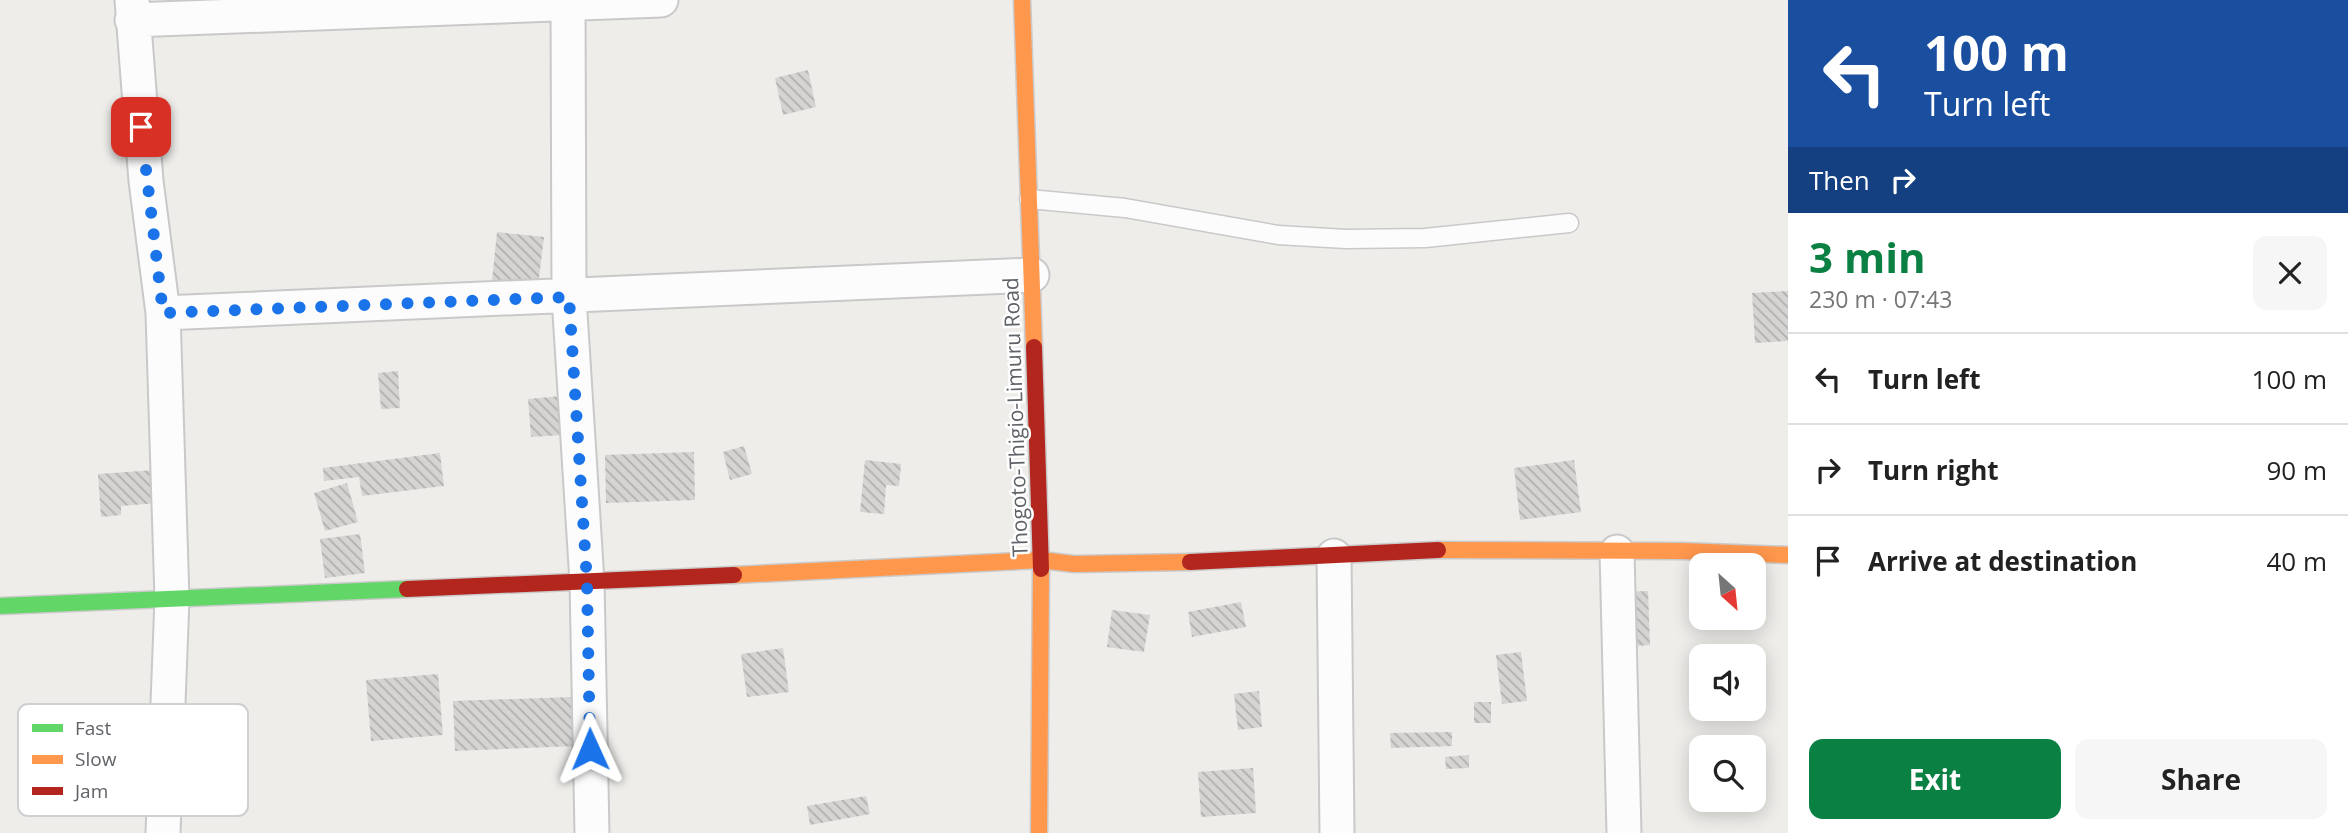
<!DOCTYPE html>
<meta charset="utf-8">
<style>
:root{--surface:#fff;--page:#f6f6f6;--text:#222;--muted:#767676;--line:#e0e0e0;--accent:#0b8043}
body{margin:0;font-family:"Open Sans",sans-serif;background:var(--page);color:var(--text);height:100vh;display:flex;flex-direction:column;font-size:26px;white-space:nowrap}
*{box-sizing:border-box;margin:0}
p{font-size:23px;color:var(--muted)}
.icon{flex:none;width:38px;height:38px;fill:none;stroke:currentColor;stroke-width:2;stroke-linecap:round;stroke-linejoin:round}
.map{position:relative;flex:1;overflow:hidden}
.details{display:flex;flex-direction:column;background:var(--surface);width:560px}
.details>*{flex:none}
.banner{background:#1a4fa0;color:#fff;overflow:hidden}
.needle{width:46px;rotate:153deg}
.fabs{position:absolute;left:1689px;top:553px;display:grid;gap:14px}
.fabs a{display:grid;place-items:center;width:77px;height:77px;border-radius:14px;background:var(--surface);box-shadow:0 4px 18px #0003;font-size:35px}
.pin{position:absolute;display:grid;place-items:center;width:60px;height:60px;color:#fff;margin:-30px;border-radius:14px;box-shadow:0 4px 10px #0006}
.me{position:absolute;width:77px;margin:-38px;rotate:359deg;stroke-linejoin:round;filter:drop-shadow(0 0 5px #0008)}
.turn{display:flex;align-items:center;gap:24px;height:147px;padding:0 21px;font-size:32px}
.turn .icon{width:91px;height:91px;stroke-width:2.5}
.turn b{display:block;font-size:49px;line-height:60px}
.then{display:flex;align-items:center;height:66px;padding:0 21px;background:#0003;gap:14px;font-size:26px}
.round{display:grid;place-items:center;flex:none;width:74px;height:74px;border-radius:14px;background:var(--page)}
.summary{display:flex;align-items:center;justify-content:space-between;height:119px;padding:0 21px}
h1{font-size:42px;font-weight:700;line-height:52px;color:var(--accent)}
.action{display:flex;gap:14px;margin-top:auto;padding:14px 21px}
.action a{flex:1;height:80px;border-radius:14px;background:var(--accent);color:#fff;font-size:28px;font-weight:700;line-height:80px;text-align:center}
.action a+a{background:var(--page);color:var(--text)}
ul{padding:0;list-style:none}
li{display:flex;align-items:center;gap:21px;height:91px;padding:0 21px;border-top:2px solid var(--line)}
li div{flex:1}
li b{display:block;font-size:26px}
li em{font-style:normal}
main{display:flex;flex:1;min-height:0}
.map>svg:first-child{display:block}
</style>
<main>
<div class="map">
<svg width="1788" height="833" viewBox="0 0 1788 833">
<defs>
<pattern id="building-back-hatch" width="6" height="6" patternUnits="userSpaceOnUse" patternTransform="scale(1.75)"><rect width="6" height="6" fill="#d5d4d2"/><path d="M-1 5l2 2M0 0l6 6M5-1l2 2" fill="none" stroke="#b0afae"/></pattern>
</defs>
<rect width="100%" height="100%" fill="#eeedea"/>
<path fill="url(#building-back-hatch)" d="M 808,70 L 816,107 L 783,115 L 775,78 Z
M 497,232 L 544,237 L 538,286 L 492,281 Z
M 1788,291 L 1788,341 L 1755,343 L 1752,293 Z
M 398,371 L 400,408 L 381,409 L 378,373 Z
M 561,396 L 563,435 L 531,437 L 528,399 Z
M 744,446 L 752,474 L 730,480 L 723,452 Z
M 694,452 L 695,500 L 606,503 L 605,455 Z
M 440,453 L 444,486 L 362,496 L 359,477 L 324,481 L 323,468 Z
M 865,460 L 901,464 L 899,486 L 886,485 L 884,514 L 860,512 Z
M 1574,460 L 1581,512 L 1520,520 L 1514,468 Z
M 155,470 L 157,503 L 121,506 L 121,515 L 101,517 L 98,474 Z
M 347,483 L 358,522 L 325,531 L 314,493 Z
M 360,534 L 365,573 L 325,578 L 320,539 Z
M 1648,591 L 1650,645 L 1625,647 L 1623,592 Z
M 1241,602 L 1246,627 L 1192,637 L 1188,612 Z
M 1112,610 L 1150,615 L 1144,652 L 1107,647 Z
M 783,648 L 789,692 L 747,697 L 741,654 Z
M 1521,652 L 1527,701 L 1502,704 L 1496,655 Z
M 438,674 L 443,735 L 371,741 L 366,680 Z
M 1259,691 L 1262,727 L 1238,730 L 1234,694 Z
M 574,697 L 576,746 L 455,751 L 453,701 Z
M 1474,702 L 1491,702 L 1491,723 L 1474,723 Z
M 1452,732 L 1452,746 L 1391,748 L 1390,733 Z
M 1469,755 L 1469,768 L 1446,769 L 1445,757 Z
M 1253,768 L 1256,813 L 1201,817 L 1198,772 Z
M 866,796 L 870,814 L 810,825 L 807,806 Z"/>
<g fill="none" stroke-linecap="round" stroke-linejoin="round">
<g stroke="#c9c9c9" stroke-width="21">
<path id="lane" d="M 1029,199 L 1125,208 L 1278,235 L 1346,239 L 1425,238 L 1569,223"/>
</g>
<g stroke="#c9c9c9" stroke-width="37">
<path id="street" d="M 132,0 L 146,181 L 163,313 L 172,599 L 163,833
M 568,3 L 569,297 L 587,582 L 592,833
M 132,20 L 661,0
M 163,313 L 1032,275
M 1617,552 L 1624,833
M 1334,556 L 1337,833"/>
</g>
<g stroke="#cbcbcb" stroke-width="19">
<path id="fast" d="M 0,606 L 407,589"/>
</g>
<g stroke="#cbcbcb" stroke-width="19">
<path id="slow" d="M 1022,0 L 1034,347
M 1438,550 L 1682,551 L 1788,555
M 734,575 L 1041,560 L 1074,564 L 1190,562
M 1039,833 L 1041,569"/>
</g>
<g stroke="#cbcbcb" stroke-width="19">
<path id="jam" d="M 1034,347 L 1041,569
M 1190,562 L 1438,550
M 407,589 L 734,575"/>
</g>
<use href="#lane" stroke="#fcfcfc" stroke-width="18"/>
<use href="#street" stroke="#fcfcfc" stroke-width="33"/>
<use href="#fast" stroke="#63d668" stroke-width="16"/>
<use href="#slow" stroke="#ff974d" stroke-width="16"/>
<use href="#jam" stroke="#b3261e" stroke-width="16"/>
</g>
<g fill="none" stroke-linecap="round" stroke-linejoin="round">
<path stroke="#1a73e8" stroke-width="12" stroke-dasharray="0 21.6" d="M 141,127 L 163,313 L 569,297 L 587,582 L 590,749"/>
</g>
<g text-anchor="middle" stroke-width="5" stroke-linejoin="round" paint-order="stroke">
<g font-size="21" fill="#5f6267" stroke="#fff">
<text transform="translate(1016 417) rotate(-92)" y="7">Thogoto-Thigio-Limuru Road</text>
</g>
</g>
<rect x="18" y="704" width="230" height="112" rx="10" fill="#fff" stroke="#cfd0d1" stroke-width="2"/>
<rect x="32" y="724" width="31" height="8" fill="#63d668"/>
<rect x="32" y="755" width="31" height="9" fill="#ff974d"/>
<rect x="32" y="787" width="31" height="8" fill="#b3261e"/>
<g font-size="19" fill="#5f6267">
<text x="75" y="735">Fast</text>
<text x="75" y="766">Slow</text>
<text x="75" y="798">Jam</text>
</g>
</svg>
<div class="fabs">
<a><svg class="needle" viewBox="-14 -14 28 28"><path d="M0-13l5 13h-10z" fill="#e53935"/><path d="M0 13l5-13h-10z" fill="#767676"/></svg></a>
<a><svg class="icon" aria-label="sound" viewBox="0 0 24 24"><path d="M4 9h4l5-4v14l-5-4H4zM17 9q2 3 0 6"/></svg></a>
<a><svg class="icon" aria-label="search" viewBox="0 0 24 24"><circle cx="10" cy="10" r="6"/><path d="M15 15l6 6"/></svg></a>
</div>
<div class="pin" style="left:141px;top:127px;background:#d93025"><svg class="icon" aria-label="arrive" viewBox="0 0 24 24"><path d="M6 21V4h12l-3 4 3 4H6"/></svg></div>
<svg class="me" style="left:590px;top:749px" viewBox="-20 -20 40 40"><path d="M0-17L14 15 0 8-14 15z" fill="#1a73e8" stroke="#fff" stroke-width="4"/></svg>
</div>
<section class="details">
<div class="banner">
<div class="turn"><svg class="icon" aria-label="left" viewBox="0 0 24 24"><path d="M17 20v-9H6M10 6l-5 5 5 5"/></svg><div><b>100 m</b>Turn left</div></div>
<div class="then">Then<svg class="icon" aria-label="right" viewBox="0 0 24 24"><path d="M7 20v-9h11M14 6l5 5-5 5"/></svg></div>
</div>
<div class="summary"><div><h1>3 min</h1><p>230 m · 07:43</p></div><a class="round"><svg class="icon" aria-label="close" viewBox="0 0 24 24"><path d="M6 6l12 12M18 6L6 18"/></svg></a></div>
<ul>
<li><svg class="icon" aria-label="left" viewBox="0 0 24 24"><path d="M17 20v-9H6M10 6l-5 5 5 5"/></svg><div><b>Turn left</b></div><em>100 m</em></li>
<li><svg class="icon" aria-label="right" viewBox="0 0 24 24"><path d="M7 20v-9h11M14 6l5 5-5 5"/></svg><div><b>Turn right</b></div><em>90 m</em></li>
<li><svg class="icon" aria-label="arrive" viewBox="0 0 24 24"><path d="M6 21V4h12l-3 4 3 4H6"/></svg><div><b>Arrive at destination</b></div><em>40 m</em></li>
</ul>
<div class="action"><a>Exit</a><a>Share</a></div>
</section>
</main>
